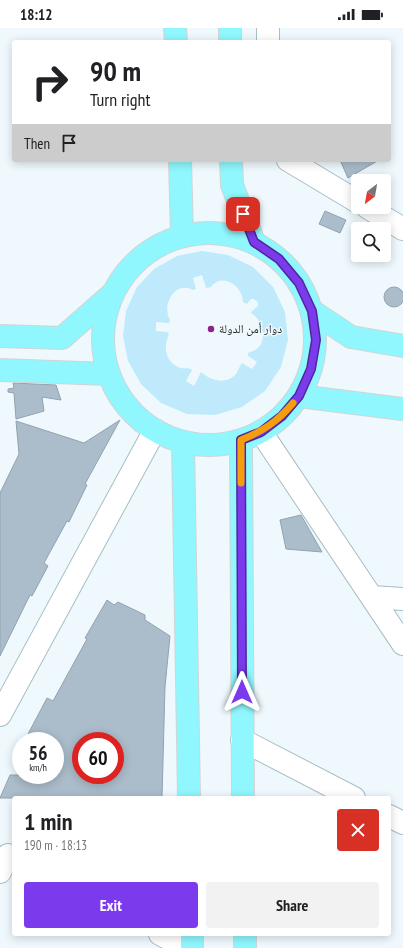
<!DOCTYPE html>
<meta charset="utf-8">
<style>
:root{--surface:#fff;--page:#f2f2f2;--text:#202124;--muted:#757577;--accent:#7c3aed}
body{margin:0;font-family:"PT Sans Narrow","Noto Naskh Arabic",sans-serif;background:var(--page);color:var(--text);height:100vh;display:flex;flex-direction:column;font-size:15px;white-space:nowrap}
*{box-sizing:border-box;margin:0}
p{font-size:13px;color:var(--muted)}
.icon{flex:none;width:22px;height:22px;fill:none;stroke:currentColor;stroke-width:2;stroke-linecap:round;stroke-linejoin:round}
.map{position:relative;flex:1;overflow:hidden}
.panel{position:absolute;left:12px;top:768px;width:379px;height:140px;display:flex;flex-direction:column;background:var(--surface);border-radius:4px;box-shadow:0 2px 10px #0003}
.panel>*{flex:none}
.hud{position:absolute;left:12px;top:12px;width:379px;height:122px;border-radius:4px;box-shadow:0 2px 10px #0003;background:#fff;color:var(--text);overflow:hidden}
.needle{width:26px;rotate:211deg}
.fabs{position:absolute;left:351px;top:146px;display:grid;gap:8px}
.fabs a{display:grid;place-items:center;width:40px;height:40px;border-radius:4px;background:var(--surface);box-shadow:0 2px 10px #0003;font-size:20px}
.speed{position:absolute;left:12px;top:704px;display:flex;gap:8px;font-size:20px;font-weight:700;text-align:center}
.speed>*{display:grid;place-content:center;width:52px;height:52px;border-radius:50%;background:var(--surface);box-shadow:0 2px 10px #0003;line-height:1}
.speed small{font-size:10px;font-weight:400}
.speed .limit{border:6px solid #d22;background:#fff;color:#111}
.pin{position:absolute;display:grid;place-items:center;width:34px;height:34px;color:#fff;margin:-17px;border-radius:8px;box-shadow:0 2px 6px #0006}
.me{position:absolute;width:44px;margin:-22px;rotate:0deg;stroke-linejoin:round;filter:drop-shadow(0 0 3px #0008)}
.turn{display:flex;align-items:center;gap:14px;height:84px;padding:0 12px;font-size:18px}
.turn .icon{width:52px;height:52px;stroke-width:2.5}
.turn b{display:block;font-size:28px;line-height:34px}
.then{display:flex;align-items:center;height:38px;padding:0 12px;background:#0003;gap:8px;font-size:15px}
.round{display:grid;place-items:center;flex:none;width:42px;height:42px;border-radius:4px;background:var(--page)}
.headline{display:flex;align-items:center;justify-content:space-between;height:68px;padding:0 12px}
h1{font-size:24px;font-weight:700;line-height:30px}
.primary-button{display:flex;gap:8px;margin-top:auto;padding:8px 12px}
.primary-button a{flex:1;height:46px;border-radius:4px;background:var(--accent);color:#fff;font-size:16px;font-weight:700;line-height:46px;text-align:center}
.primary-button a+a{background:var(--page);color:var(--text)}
.status{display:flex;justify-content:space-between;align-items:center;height:28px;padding:0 20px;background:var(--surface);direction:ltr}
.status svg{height:11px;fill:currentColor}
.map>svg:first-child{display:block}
</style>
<div class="status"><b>18:12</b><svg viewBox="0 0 49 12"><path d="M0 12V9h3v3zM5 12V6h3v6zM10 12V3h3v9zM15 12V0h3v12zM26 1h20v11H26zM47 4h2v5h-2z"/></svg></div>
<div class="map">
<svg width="403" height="920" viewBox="0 0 403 920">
<rect width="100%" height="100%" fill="#eff9fd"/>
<path fill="#beeafb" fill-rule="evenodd" d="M 202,223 L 228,227 L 253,239 L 273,259 L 285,284 L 288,312 L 281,339 L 265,363 L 242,379 L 215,387 L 187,386 L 161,375 L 141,356 L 128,333 L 123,308 L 126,283 L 137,259 L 154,241 L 177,228 ZM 202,247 L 206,260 L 211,259 C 222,244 243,258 243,274 L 247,276 L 251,271 L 254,271 L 258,274 L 258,278 L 251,284 L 252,286 C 263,292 268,311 257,321 C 255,322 251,324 248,325 L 248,328 L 257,334 L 252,341 L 242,335 C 239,338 239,342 236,346 C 226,357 211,353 201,344 L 194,358 L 186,353 L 192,342 C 188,339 184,341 180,340 C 165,334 163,319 169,306 L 167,304 L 156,303 L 156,294 L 169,295 L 170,292 C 161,276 176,252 193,262 L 196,261 L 193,250 Z"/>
<path fill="#abbcca" stroke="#92a2b1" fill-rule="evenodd" d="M 340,132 L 379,132 L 348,150 Z
M 325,183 L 346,192 L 340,205 L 319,196 Z
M384 269a10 10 0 1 1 20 0a10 10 0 1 1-20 0Z
M 13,355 L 56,357 L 61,372 L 42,369 L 44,383 L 16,391 L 14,365 L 8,364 L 8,361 L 14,360 Z
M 120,392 L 85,456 L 87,457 L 69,494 L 67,493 L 44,535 L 48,538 L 32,568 L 30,567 L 0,628 L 0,465 L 19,426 L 16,393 L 84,415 Z
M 301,487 L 322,524 L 286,521 L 280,492 Z
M 107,572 L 114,577 L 118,574 L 145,587 L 145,592 L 170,608 L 165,659 L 162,770 L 0,770 L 10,747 L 55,747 L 55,713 L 27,713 L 29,707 L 28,706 L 47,670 L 53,673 L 87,611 L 85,610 ZM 81,713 L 115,713 L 115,747 L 81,747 Z"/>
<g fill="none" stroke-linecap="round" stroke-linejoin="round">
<g stroke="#a7bec6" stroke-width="24">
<path id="minor" d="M 268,14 L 268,0
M 288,132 L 358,174
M 367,179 L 403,201
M 261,404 L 403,616
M 372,569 L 403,571
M 0,687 L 155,402
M 242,712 L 354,770
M 389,788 L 403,795
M 0,844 L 8,827
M 160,906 L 186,920"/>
</g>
<g stroke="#d2d4d5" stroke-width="24">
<path id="major" d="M 175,0 L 176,14
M 230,0 L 230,14
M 180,132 L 182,207
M 231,132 L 232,157 L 254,214
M103 311a106 106 0 1 1 212 0a106 106 0 1 1-212 0Z
M 312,283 L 351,309 L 403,318
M 0,308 L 62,310 L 112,266
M 0,342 L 108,346
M 299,368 L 403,381
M 241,412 L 243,770
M 183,414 L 189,770
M 192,906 L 192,920
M 245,906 L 245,920"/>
</g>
<use href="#minor" stroke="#fff" stroke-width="22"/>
<use href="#major" stroke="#8ff7fd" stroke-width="22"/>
</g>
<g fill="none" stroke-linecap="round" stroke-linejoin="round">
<g stroke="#51269a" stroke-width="10">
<path id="route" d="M 242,664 L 241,412 L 261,404 L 282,388 L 299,368 L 311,341 L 316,312 L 312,283 L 299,255 L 279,231 L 254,214 L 243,186"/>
</g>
<use href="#route" stroke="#7c3aed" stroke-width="7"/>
<path stroke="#f59e0b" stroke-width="7" d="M 241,455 L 241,412 C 263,403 277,394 293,375"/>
</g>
<circle fill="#8e2387" stroke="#eff9fd" stroke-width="1.5" cx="211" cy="301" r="4"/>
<g text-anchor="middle" stroke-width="3" stroke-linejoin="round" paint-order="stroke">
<g font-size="12" fill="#1f282b" stroke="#eff9fd" text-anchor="start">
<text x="219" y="305">دوار أمن الدولة</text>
</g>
</g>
</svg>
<div class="fabs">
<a><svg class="needle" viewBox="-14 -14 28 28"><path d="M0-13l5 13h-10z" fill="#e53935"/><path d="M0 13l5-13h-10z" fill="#757577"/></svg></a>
<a><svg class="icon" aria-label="search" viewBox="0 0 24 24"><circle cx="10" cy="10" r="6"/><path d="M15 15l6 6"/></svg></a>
</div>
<div class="speed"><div>56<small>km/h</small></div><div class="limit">60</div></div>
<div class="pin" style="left:243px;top:186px;background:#d93025"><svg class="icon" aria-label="arrive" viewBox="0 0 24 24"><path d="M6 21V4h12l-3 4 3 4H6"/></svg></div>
<svg class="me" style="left:242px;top:664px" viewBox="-20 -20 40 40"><path d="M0-17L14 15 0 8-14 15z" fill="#7c3aed" stroke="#fff" stroke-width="4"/></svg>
<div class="hud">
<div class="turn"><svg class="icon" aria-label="right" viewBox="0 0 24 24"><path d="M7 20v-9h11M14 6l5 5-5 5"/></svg><div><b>90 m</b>Turn right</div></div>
<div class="then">Then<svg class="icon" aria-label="arrive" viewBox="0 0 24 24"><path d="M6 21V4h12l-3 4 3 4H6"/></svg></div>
</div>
<section class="panel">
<div class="headline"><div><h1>1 min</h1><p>190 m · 18:13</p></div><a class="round" style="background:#d93025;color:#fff"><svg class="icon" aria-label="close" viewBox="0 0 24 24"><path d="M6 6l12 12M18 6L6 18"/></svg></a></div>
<div class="primary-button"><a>Exit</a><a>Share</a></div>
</section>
</div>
